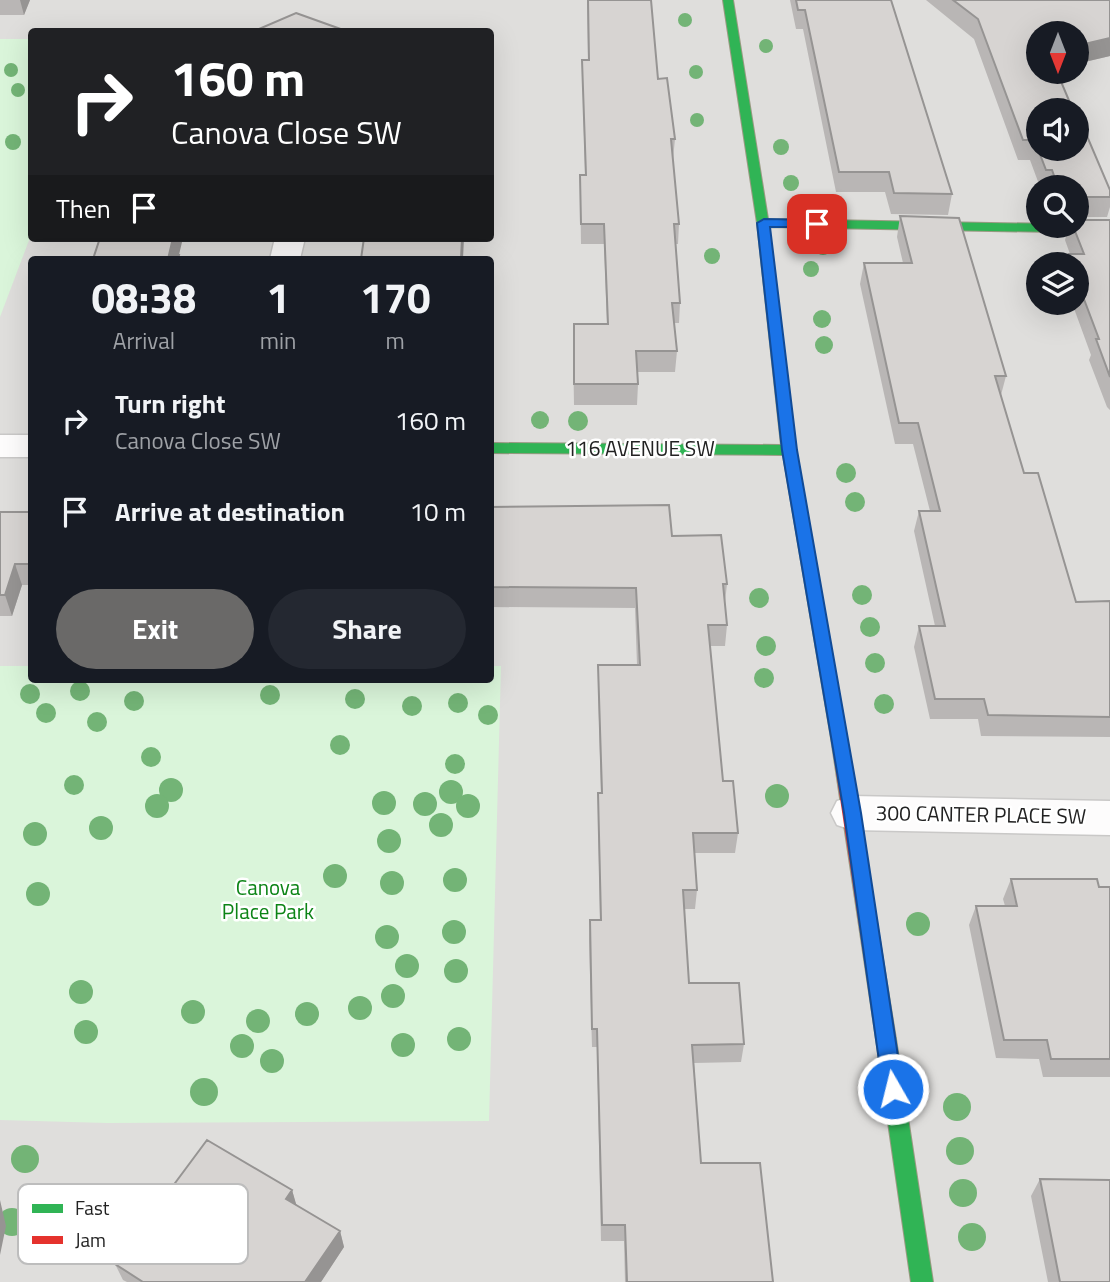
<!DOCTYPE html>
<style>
:root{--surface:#171b24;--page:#242831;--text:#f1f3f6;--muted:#9ea1a6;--accent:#6a6968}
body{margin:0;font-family:"Titillium Web",sans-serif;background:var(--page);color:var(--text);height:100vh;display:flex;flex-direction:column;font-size:26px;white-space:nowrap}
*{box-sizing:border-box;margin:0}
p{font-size:23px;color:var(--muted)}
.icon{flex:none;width:38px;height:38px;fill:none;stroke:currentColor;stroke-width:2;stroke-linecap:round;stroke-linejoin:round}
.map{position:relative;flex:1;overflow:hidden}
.drawer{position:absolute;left:28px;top:256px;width:466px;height:427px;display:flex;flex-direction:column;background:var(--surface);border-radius:7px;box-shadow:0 7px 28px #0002}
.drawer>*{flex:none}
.hud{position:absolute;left:28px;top:28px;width:466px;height:214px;border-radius:7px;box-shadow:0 7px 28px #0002;background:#202124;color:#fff;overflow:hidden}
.needle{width:46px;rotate:180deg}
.controls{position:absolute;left:1026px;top:21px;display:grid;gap:14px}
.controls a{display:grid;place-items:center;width:63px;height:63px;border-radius:50%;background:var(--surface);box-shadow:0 7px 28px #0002;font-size:35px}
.pin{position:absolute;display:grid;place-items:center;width:60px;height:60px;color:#fff;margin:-30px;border-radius:14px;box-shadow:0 4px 10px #0006}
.me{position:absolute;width:77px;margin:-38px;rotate:352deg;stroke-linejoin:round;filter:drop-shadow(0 0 5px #0008)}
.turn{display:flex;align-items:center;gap:24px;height:147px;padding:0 28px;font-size:32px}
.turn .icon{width:91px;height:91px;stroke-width:2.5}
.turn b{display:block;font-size:49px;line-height:60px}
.then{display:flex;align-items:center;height:66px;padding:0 28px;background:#0003;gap:14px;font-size:26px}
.eta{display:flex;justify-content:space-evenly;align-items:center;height:119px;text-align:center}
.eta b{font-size:42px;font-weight:700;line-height:49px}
.cta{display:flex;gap:14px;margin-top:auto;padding:14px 28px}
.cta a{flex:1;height:80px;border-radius:42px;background:var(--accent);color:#fff;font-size:28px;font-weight:700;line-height:80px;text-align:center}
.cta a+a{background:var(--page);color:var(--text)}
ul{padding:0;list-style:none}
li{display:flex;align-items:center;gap:21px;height:91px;padding:0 28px}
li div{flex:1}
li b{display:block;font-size:26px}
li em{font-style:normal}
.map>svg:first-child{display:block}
</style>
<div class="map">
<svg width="1110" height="1282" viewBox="0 0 1110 1282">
<rect width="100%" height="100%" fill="#f0eeeb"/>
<path fill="#dfdedc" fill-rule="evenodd" d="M 0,0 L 1110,0 L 1110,1282 L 0,1282 ZM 32,32 L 490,32 L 490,238 L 32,238 ZM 1038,33 L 1076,33 L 1076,72 L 1038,72 ZM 1038,110 L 1076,110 L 1076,149 L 1038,149 ZM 1038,187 L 1076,187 L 1076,226 L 1038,226 ZM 32,259 L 490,259 L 490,679 L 32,679 ZM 1038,264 L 1076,264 L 1076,303 L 1038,303 Z"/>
<path fill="#daf5da" d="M 0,39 L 32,39 L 31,235 L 0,317 Z
M 0,666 L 31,666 L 32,679 L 490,679 L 490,666 L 501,666 L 489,1121 L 107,1123 L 0,1120 Z"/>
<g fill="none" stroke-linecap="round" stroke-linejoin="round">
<g stroke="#c9c8c7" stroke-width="3">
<path id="street" d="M 275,238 L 305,238 L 300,259 L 270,259 Z
M 0,435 L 32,435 L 32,457 L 0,457 Z
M 852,796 L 1110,801 L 1110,835 L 852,830 L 837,825 L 831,813 L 837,801 Z"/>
</g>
<g stroke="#999a82" stroke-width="2">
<path id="fast" d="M 723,0 L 733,0 L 768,219 L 1110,225 L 1110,233 L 769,227 L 796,450 L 847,738 L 845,743 L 833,743 L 831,738 L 783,455 L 490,453 L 490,443 L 781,445 L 757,223 Z
M 886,1030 L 893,1033 L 896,1039 L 933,1282 L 911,1282 L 876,1039 L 879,1033 Z"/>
</g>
<g stroke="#999a82" stroke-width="2">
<path id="jam" d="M 839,731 L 845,733 L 847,738 L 896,1039 L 893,1045 L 886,1048 L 879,1045 L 876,1039 L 831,738 L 833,733 Z"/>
</g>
<use href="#street" fill="#fdfcfc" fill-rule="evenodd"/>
<use href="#fast" fill="#30b455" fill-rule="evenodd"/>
<use href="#jam" fill="#e5322d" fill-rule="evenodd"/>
</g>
<g fill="#73b476">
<circle cx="685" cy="20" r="7"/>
<circle cx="766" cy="46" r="7"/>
<circle cx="11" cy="70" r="7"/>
<circle cx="696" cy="72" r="7"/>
<circle cx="18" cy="90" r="7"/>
<circle cx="697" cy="120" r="7"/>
<circle cx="13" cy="142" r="8"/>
<circle cx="781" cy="147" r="8"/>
<circle cx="791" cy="183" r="8"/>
<circle cx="823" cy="247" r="8"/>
<circle cx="712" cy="256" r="8"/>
<circle cx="811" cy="269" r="8"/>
<circle cx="822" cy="319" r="9"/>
<circle cx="824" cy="345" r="9"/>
<circle cx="540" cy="420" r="9"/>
<circle cx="578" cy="421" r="10"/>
<circle cx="846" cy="473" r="10"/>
<circle cx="855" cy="502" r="10"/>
<circle cx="862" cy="595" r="10"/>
<circle cx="759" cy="598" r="10"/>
<circle cx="870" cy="627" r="10"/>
<circle cx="766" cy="646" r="10"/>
<circle cx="875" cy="663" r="10"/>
<circle cx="764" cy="678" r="10"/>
<circle cx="80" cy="691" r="10"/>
<circle cx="30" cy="694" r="10"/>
<circle cx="270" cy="695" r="10"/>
<circle cx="355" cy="699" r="10"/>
<circle cx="134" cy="701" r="10"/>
<circle cx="458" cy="703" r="10"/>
<circle cx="884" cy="704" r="10"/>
<circle cx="412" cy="706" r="10"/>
<circle cx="46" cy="713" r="10"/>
<circle cx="488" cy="715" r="10"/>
<circle cx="97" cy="722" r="10"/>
<circle cx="340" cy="745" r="10"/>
<circle cx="151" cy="757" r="10"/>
<circle cx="455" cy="764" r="10"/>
<circle cx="74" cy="785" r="10"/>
<circle cx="171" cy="790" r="12"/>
<circle cx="451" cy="792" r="12"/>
<circle cx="777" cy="796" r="12"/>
<circle cx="384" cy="803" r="12"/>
<circle cx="425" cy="804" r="12"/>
<circle cx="157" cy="806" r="12"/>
<circle cx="468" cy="806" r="12"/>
<circle cx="441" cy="825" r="12"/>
<circle cx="101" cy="828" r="12"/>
<circle cx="35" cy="834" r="12"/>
<circle cx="389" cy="841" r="12"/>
<circle cx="335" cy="876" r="12"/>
<circle cx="455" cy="880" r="12"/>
<circle cx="392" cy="883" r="12"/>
<circle cx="38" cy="894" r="12"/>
<circle cx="918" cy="924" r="12"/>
<circle cx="454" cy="932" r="12"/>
<circle cx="387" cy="937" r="12"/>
<circle cx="407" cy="966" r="12"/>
<circle cx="456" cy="971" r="12"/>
<circle cx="81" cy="992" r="12"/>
<circle cx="393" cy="996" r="12"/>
<circle cx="360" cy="1008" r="12"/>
<circle cx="193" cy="1012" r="12"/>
<circle cx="307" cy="1014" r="12"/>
<circle cx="258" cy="1021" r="12"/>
<circle cx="86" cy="1032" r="12"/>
<circle cx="459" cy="1039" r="12"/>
<circle cx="403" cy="1045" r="12"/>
<circle cx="242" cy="1046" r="12"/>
<circle cx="272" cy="1061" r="12"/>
<circle cx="204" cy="1092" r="14"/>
<circle cx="957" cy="1107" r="14"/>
<circle cx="960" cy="1151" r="14"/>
<circle cx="25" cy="1159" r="14"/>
<circle cx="963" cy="1193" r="14"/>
<circle cx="12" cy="1222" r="14"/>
<circle cx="972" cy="1237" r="14"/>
</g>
<path fill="#b9b6b5" d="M 0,0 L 30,0 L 24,15 L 0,15 Z
M 587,0 L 651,0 L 658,79 L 675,139 L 673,159 L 679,224 L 678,244 L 676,244 L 680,303 L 679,323 L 674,323 L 677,351 L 675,372 L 637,372 L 638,384 L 637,405 L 574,405 L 573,345 L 607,324 L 604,244 L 581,244 L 580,175 L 585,175 L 582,60 L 588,60 Z
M 790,0 L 891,0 L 952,194 L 948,215 L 891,214 L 885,192 L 836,192 L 803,29 L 796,29 Z
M 926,0 L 1110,0 L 1110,56 L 1076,64 L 1038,33 L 1084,136 L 1110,190 L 1110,207 L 1107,217 L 1076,217 L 1076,187 L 1040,187 L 1030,160 L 1018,160 L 974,39 Z
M 900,216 L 1006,376 L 1001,395 L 1024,473 L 1076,602 L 1110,601 L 1110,737 L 981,736 L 978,719 L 930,719 L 914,647 L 919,626 L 935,626 L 914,531 L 919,511 L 930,511 L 913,444 L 895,444 L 860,284 L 864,263 L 903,263 L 897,237 Z
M 1110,220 L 1110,410 L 1107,407 L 1089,360 L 1091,355 L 1072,303 L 1076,303 L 1076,264 L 1067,264 L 1069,254 L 1070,254 L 1065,240 L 1069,226 L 1076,226 Z
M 490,507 L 672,536 L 727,584 L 725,602 L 727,625 L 725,646 L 710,646 L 723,781 L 738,833 L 735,853 L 695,853 L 697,890 L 695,909 L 684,909 L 689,983 L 744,1044 L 741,1062 L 694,1063 L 701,1163 L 773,1282 L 625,1282 L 624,1241 L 601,1241 L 597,1047 L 592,1047 L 589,939 L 590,920 L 600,920 L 598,813 L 598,793 L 601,793 L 598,686 L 598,665 L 637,665 L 635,608 L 490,607 Z
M 0,512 L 32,512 L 32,585 L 22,585 L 12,616 L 0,616 Z
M 1011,879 L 1110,887 L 1110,1077 L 1043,1077 L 1039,1059 L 996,1058 L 969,925 L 976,906 L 1005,906 L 1003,899 Z
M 1040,1179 L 1110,1282 L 1048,1282 L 1031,1196 Z
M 292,1190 L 296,1205 L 340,1231 L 344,1247 L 321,1282 L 127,1282 L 123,1280 L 115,1264 Z"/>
<path fill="#969493" d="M 20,0 L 30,0 L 24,15 Z
M 1110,38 L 1110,56 L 1076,64 L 1076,46 Z
M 173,238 L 183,238 L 178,259 L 169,255 Z
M 462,238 L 464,238 L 463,259 L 461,259 Z
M 15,564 L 22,585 L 12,616 L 5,595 Z
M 292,1190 L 297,1207 L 286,1199 Z
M 0,1200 L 6,1226 L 0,1255 Z
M 340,1231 L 344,1247 L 321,1282 L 305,1282 Z"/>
<path fill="#d7d4d2" stroke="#969493" stroke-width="2" d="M 588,0 L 651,0 L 658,79 L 667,78 L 675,139 L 671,139 L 679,224 L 674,224 L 680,303 L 672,303 L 677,351 L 636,351 L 638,384 L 574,384 L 574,324 L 608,324 L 604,224 L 581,224 L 580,175 L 586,175 L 582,60 L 589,60 Z
M 796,0 L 891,0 L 952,194 L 894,193 L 889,172 L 839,172 L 805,10 L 798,10 Z
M 953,0 L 1110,0 L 1110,38 L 1076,46 L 1076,33 L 1038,33 L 1038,72 L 1057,72 L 1073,110 L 1038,110 L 1038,149 L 1035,140 L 1023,140 L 978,19 Z
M 296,13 L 349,32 L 252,32 Z
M 1076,118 L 1084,136 L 1087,136 L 1110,190 L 1110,197 L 1082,197 L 1079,203 L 1076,203 L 1076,187 L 1058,187 L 1052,170 L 1046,170 L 1038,149 L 1076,149 Z
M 900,216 L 959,218 L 1006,376 L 995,376 L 1024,473 L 1038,473 L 1076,602 L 1110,601 L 1110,717 L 988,715 L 984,699 L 935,699 L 919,626 L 945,626 L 919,511 L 940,511 L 918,423 L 899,423 L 864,263 L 912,263 Z
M 1076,220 L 1110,220 L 1110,377 L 1096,339 L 1099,339 L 1076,278 L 1076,264 L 1073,264 L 1069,254 L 1084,254 L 1073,226 L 1076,226 Z
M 100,238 L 173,238 L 169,255 L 179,255 L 178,259 L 80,259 L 93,259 Z
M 364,238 L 462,238 L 461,259 L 361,259 Z
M 669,505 L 672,536 L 721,535 L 727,584 L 723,584 L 727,625 L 708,625 L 723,781 L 733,781 L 738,833 L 693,833 L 697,890 L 683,890 L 689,983 L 739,983 L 744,1044 L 692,1045 L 701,1163 L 760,1163 L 773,1282 L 627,1282 L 625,1225 L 602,1225 L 597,1029 L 592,1029 L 590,920 L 601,920 L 598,793 L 602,793 L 598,665 L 640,665 L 636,588 L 490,587 L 490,507 Z
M 0,512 L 32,512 L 32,564 L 15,564 L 5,595 L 0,595 Z
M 1011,879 L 1097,879 L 1099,887 L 1110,887 L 1110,1059 L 1051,1059 L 1047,1040 L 1004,1040 L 976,906 L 1017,906 Z
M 207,1140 L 292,1190 L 286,1199 L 340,1231 L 305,1282 L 143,1282 L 115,1264 Z
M 1040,1179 L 1110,1180 L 1110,1282 L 1060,1282 Z"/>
<path fill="#1a73e8" stroke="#114b97" stroke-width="2" d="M 764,219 L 817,220 L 823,224 L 817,227 L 770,227 L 797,450 L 861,813 L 903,1089 L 900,1095 L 893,1098 L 886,1095 L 883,1089 L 844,813 L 782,450 L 757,223 Z"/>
<g text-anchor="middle" stroke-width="5" stroke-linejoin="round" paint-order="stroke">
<g font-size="21" fill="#222" stroke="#fff">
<text x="640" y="456">116 AVENUE SW</text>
<text transform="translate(981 815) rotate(1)" y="7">300 CANTER PLACE SW</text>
</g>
<g font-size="21" fill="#0c8416" stroke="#fff">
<text x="268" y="895">Canova<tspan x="268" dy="24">Place Park</tspan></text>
</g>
</g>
<rect x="18" y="1184" width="230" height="80" rx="10" fill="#fff" stroke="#bdbdbd" stroke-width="2"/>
<rect x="32" y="1204" width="31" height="9" fill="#30b455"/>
<rect x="32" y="1236" width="31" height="8" fill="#e5322d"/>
<g font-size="19" fill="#222">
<text x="75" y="1215">Fast</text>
<text x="75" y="1247">Jam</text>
</g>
</svg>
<div class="controls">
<a><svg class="needle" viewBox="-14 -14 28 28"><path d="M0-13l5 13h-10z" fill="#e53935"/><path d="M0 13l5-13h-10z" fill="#9ea1a6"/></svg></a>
<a><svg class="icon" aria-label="sound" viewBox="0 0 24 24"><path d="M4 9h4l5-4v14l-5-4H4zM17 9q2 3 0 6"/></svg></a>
<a><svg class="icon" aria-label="search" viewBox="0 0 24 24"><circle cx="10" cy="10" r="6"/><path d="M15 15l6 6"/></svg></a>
<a><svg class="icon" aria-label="layers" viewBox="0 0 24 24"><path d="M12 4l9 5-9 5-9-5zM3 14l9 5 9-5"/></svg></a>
</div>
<div class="pin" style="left:817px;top:224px;background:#d93025"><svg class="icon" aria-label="arrive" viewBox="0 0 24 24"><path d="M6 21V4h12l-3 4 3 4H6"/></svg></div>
<svg class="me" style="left:893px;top:1089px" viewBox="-20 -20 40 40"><circle r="17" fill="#1a73e8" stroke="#fff" stroke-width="3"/><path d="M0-11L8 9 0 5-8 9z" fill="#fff"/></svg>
<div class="hud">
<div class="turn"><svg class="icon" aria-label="right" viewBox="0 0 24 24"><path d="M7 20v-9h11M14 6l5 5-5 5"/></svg><div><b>160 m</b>Canova Close SW</div></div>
<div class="then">Then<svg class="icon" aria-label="arrive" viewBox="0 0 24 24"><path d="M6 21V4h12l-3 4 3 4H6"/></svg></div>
</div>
<section class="drawer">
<div class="eta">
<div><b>08:38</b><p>Arrival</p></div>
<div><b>1</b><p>min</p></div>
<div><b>170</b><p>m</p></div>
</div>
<ul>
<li><svg class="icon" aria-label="right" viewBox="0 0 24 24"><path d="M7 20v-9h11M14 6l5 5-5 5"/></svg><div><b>Turn right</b><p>Canova Close SW</p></div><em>160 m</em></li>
<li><svg class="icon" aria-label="arrive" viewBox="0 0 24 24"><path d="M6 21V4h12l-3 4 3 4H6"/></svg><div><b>Arrive at destination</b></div><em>10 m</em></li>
</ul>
<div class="cta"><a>Exit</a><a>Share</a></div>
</section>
</div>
